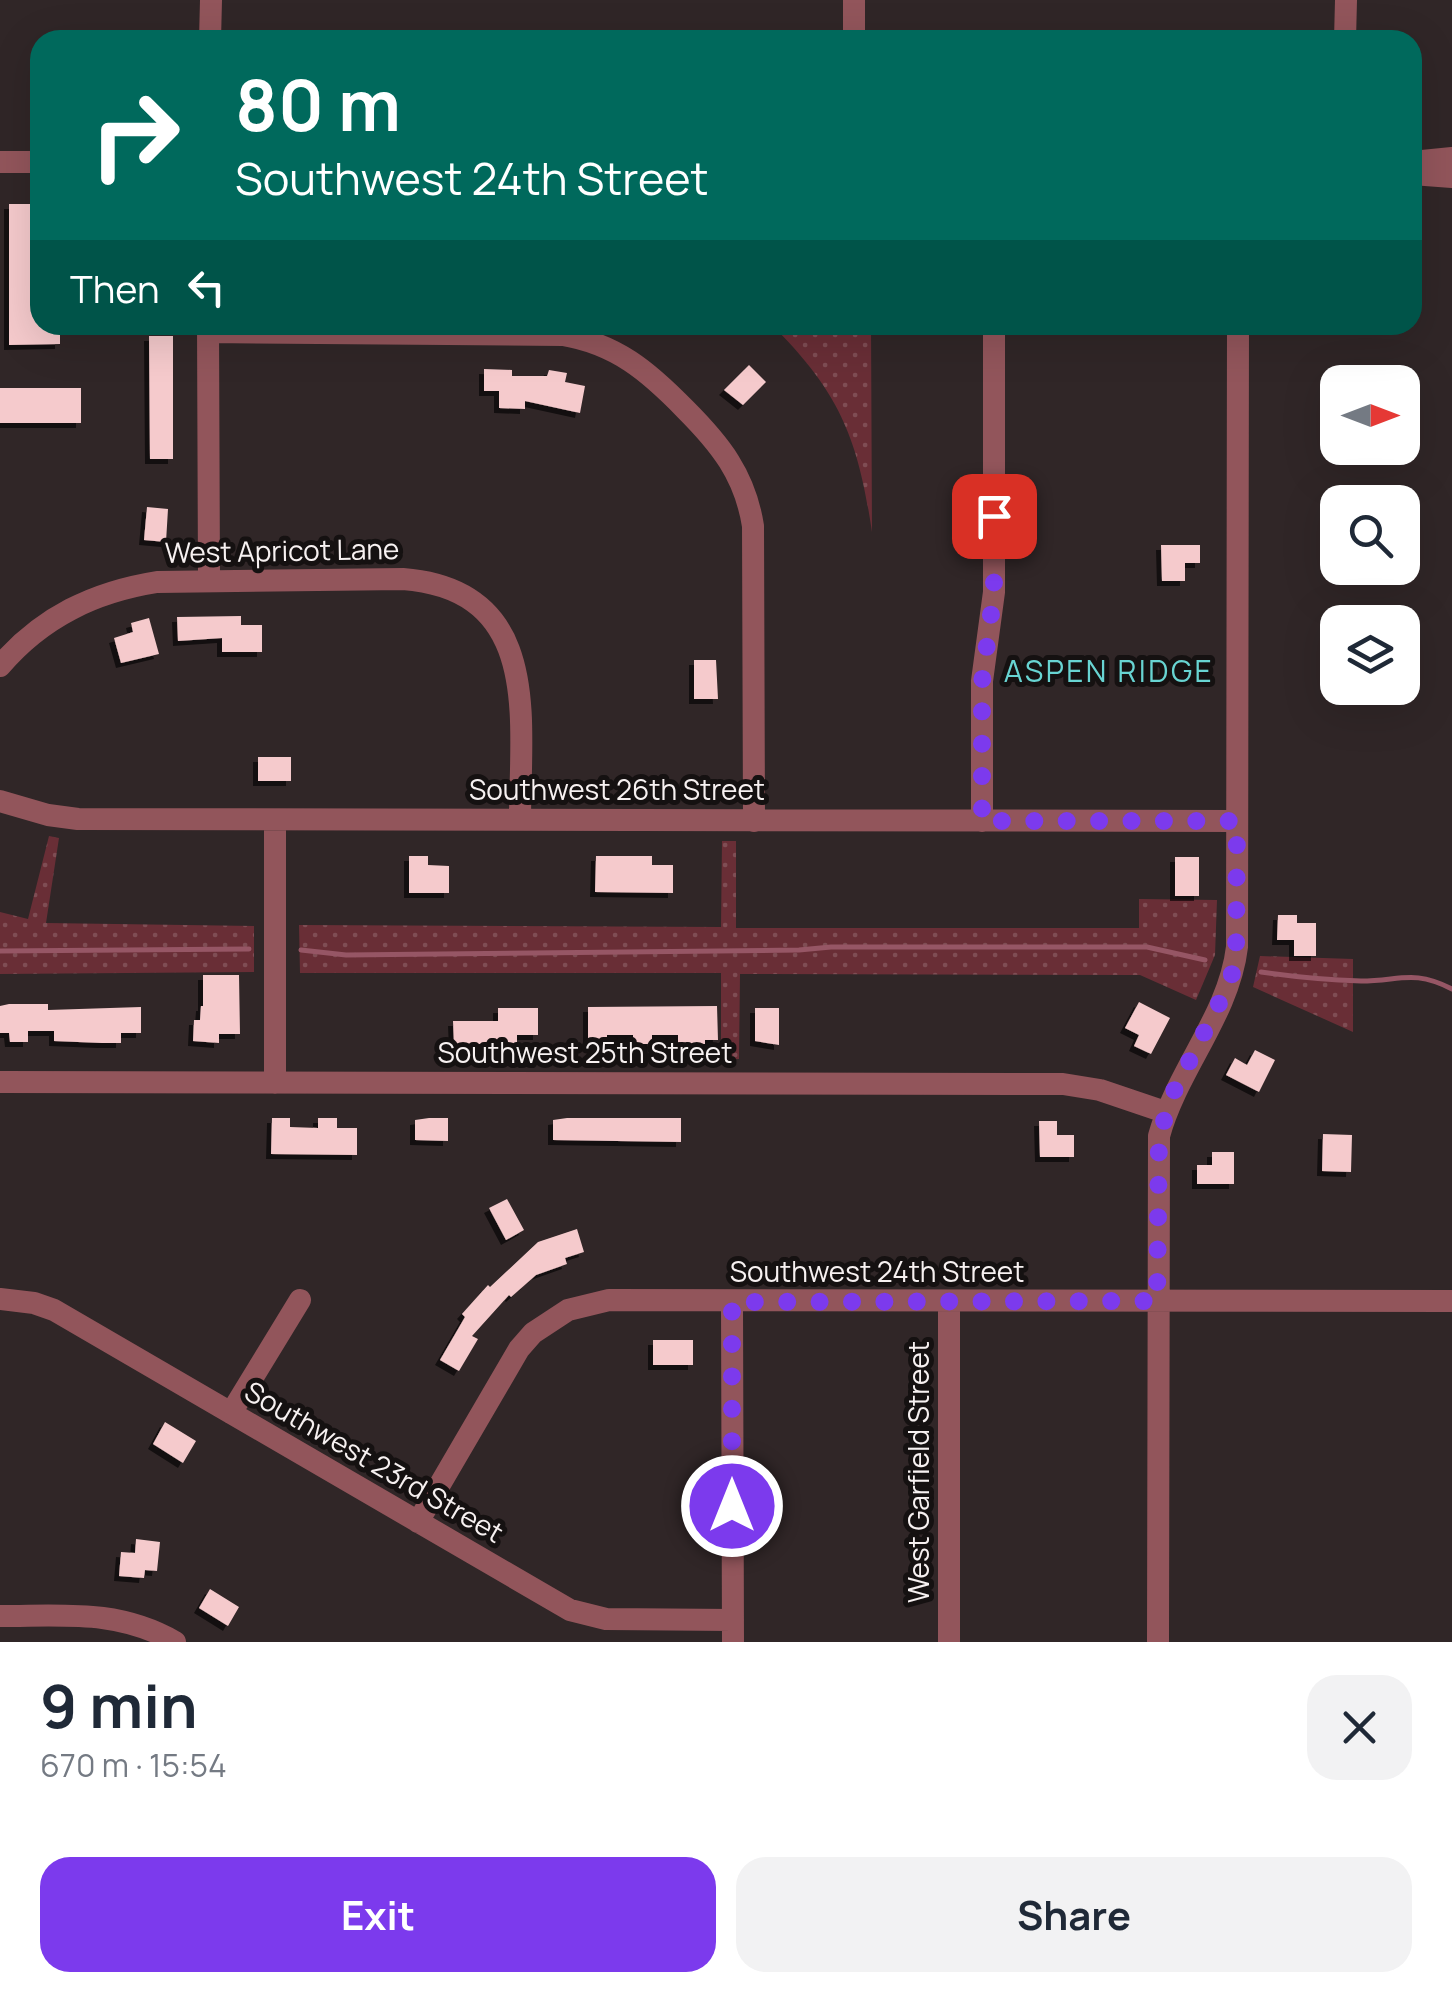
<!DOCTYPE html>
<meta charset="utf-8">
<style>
:root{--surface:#fff;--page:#f2f2f3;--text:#1f2937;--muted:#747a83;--accent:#7c3aed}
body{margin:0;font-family:Manrope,sans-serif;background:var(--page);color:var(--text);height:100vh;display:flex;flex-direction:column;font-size:38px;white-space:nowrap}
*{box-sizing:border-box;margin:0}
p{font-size:32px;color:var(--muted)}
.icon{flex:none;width:55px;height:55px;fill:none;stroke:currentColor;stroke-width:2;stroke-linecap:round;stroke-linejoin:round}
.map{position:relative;height:1642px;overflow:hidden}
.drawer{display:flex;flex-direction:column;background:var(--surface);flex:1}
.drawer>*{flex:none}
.guide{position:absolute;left:30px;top:30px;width:1392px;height:305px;border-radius:30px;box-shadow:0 10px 40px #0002;background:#00695c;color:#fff;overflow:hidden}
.needle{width:65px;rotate:90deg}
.tools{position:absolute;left:1320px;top:365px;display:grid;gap:20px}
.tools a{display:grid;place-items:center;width:100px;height:100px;border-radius:20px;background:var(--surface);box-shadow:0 10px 40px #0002;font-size:50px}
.pin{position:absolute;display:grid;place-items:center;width:85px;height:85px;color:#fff;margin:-42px;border-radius:20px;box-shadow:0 5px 15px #0006}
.me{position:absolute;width:110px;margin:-55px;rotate:0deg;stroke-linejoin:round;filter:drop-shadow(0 0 8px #0008)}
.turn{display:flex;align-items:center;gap:35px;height:210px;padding:0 40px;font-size:45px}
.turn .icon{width:130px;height:130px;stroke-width:2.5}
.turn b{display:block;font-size:70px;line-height:85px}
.then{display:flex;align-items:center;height:95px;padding:0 40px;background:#0003;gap:20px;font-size:38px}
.round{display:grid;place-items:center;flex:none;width:105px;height:105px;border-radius:30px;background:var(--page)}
.headline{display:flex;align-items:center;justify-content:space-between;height:170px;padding:0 40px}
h1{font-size:60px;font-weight:700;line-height:75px}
.primary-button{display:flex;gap:20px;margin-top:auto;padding:20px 40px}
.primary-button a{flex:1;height:115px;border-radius:30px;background:var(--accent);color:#fff;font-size:40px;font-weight:700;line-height:115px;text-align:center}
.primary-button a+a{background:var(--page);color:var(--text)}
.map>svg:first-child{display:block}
</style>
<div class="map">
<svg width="1452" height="1642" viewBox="0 0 1452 1642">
<defs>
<pattern id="grass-dots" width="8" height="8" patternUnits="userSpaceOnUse" patternTransform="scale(2.5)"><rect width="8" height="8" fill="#692e36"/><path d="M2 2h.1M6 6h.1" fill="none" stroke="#7f4d54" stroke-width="1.8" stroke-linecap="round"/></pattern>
<filter id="shadow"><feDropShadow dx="-5" dy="5" stdDeviation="0" flood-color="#0009"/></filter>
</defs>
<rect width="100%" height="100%" fill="#302627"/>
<path fill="url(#grass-dots)" d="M 772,325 L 871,325 L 872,532 C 858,438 840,393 772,325 Z
M 49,836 L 59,838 L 46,923 L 254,926 L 254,972 L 0,974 L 0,912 L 28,919 Z
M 722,841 L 736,841 L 736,928 L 1139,928 L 1139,899 L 1217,900 L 1215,955 L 1196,1000 L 1140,975 L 740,974 L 739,1059 L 721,1060 L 721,973 L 300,973 L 299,925 L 721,927 Z
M 1260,956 L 1353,959 L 1353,1032 L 1253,987 Z"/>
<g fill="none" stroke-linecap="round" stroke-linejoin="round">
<path stroke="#965665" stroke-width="5" d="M 301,950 L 346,955 L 799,950 L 831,947 L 1147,947 L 1205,960
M 0,951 L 249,949
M 1261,972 C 1295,977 1327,980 1361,981 C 1400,981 1413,969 1452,989"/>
</g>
<path fill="#f5cacc" filter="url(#shadow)" d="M 9,204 L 40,204 L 40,325 L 60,325 L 60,344 L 9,345 Z
M 149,336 L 173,336 L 173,459 L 150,459 Z
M 749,365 L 766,382 L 743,405 L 724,390 Z
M 484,369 L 512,370 L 512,376 L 547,376 L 549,370 L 567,373 L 565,382 L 585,386 L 580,413 L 525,401 L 525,409 L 499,408 L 499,391 L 484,391 Z
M 0,388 L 81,388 L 81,423 L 0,423 Z
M 147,507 L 168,509 L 166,542 L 144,540 Z
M 1161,545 L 1200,545 L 1200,563 L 1185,563 L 1185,581 L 1162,581 Z
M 241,616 L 241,625 L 262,625 L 262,652 L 222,652 L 222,638 L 178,641 L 177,617 Z
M 149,618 L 159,654 L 121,663 L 114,638 L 133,632 L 131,623 Z
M 694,660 L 716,660 L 718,699 L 694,699 Z
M 258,757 L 291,757 L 291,781 L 258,781 Z
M 409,856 L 428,856 L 428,865 L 449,866 L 449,893 L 409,893 Z
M 596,856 L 652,856 L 652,865 L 673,865 L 673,893 L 595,892 Z
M 1175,857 L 1199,857 L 1199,896 L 1175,896 Z
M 1278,915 L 1297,915 L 1297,923 L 1316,923 L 1316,956 L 1294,956 L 1294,940 L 1277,940 Z
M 203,975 L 239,975 L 240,1034 L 219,1034 L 219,1043 L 193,1041 L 194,1020 L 200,1020 L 201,1006 L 203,1006 Z
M 1139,1002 L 1170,1018 L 1151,1054 L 1134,1046 L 1139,1035 L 1125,1028 Z
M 9,1004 L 48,1004 L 48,1010 L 141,1007 L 141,1033 L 121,1033 L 121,1043 L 102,1043 L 54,1041 L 54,1031 L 28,1031 L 28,1042 L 10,1042 L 9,1033 L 0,1033 L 0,1006 Z
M 717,1006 L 718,1040 L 705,1040 L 705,1044 L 678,1044 L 678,1035 L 652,1035 L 652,1044 L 633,1044 L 633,1035 L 607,1035 L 607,1044 L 588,1044 L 588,1007 Z
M 498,1008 L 538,1008 L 538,1035 L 517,1035 L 517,1044 L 454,1044 L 453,1021 L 498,1021 Z
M 755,1008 L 779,1008 L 779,1045 L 755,1041 Z
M 1255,1050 L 1275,1060 L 1259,1092 L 1226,1075 L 1235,1058 L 1247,1065 Z
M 272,1118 L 290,1118 L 290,1127 L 318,1128 L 318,1118 L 337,1118 L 337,1128 L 357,1128 L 357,1155 L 271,1154 Z
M 429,1118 L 448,1118 L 448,1141 L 415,1140 L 415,1120 Z
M 567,1118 L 681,1118 L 681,1142 L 553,1140 L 553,1120 Z
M 1039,1121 L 1057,1121 L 1057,1135 L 1074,1135 L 1074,1157 L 1040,1157 Z
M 1323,1134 L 1352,1135 L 1351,1172 L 1322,1171 Z
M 1212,1152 L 1234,1152 L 1234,1184 L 1197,1184 L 1197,1165 L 1212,1165 Z
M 507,1199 L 524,1230 L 506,1240 L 489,1208 Z
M 577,1229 L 584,1252 L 565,1258 L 567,1264 L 536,1275 L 511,1297 L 509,1295 L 472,1336 L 478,1339 L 459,1371 L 440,1360 L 465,1317 L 462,1314 L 488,1285 L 490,1287 L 538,1242 Z
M 653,1340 L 693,1340 L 693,1365 L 653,1365 Z
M 165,1422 L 196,1441 L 183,1463 L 153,1444 Z
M 136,1539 L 160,1542 L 157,1571 L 145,1570 L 144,1578 L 119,1576 L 121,1552 L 135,1553 Z
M 210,1589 L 239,1607 L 228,1626 L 199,1608 Z"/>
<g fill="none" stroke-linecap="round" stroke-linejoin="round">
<path stroke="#92555b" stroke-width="22" d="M 210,40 L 211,0
M 854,40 L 854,0
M 1345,40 L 1346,0
M 0,162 L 40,162
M 1412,162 L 1452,158
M 1412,174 L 1452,177
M 208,325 L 209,580
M 208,332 L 563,335 C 616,344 648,371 685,409 C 720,444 745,475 753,526 L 754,821
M 0,666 C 42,617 94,592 157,582 L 403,579 C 543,590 520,719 520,820
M 0,801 L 48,815 L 78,819 L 1237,821
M 982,821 L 982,681 L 994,592 L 994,325
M 0,1082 L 1063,1084 L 1100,1090 L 1165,1112
M 275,1083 L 275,820
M 0,1299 L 34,1303 L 54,1310 L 570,1610 L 606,1619 L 733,1620
M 949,1302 L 949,1642
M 732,1303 L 733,1642
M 231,1413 L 300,1300
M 418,1522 L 519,1349 L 533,1333 L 568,1310 L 609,1300 L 1452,1301
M 0,1616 C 63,1616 118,1609 175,1642
M 1158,1642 L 1159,1136 C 1177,1070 1229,1015 1237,947 L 1238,325"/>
</g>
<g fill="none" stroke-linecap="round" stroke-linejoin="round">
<path stroke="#7c3aed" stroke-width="18" stroke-dasharray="0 32.4" d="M 732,1506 L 732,1302 L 1157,1301 L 1159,1136 L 1174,1091 L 1230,982 L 1236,957 L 1237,821 L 982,821 L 982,682 L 994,592 L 994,516"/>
</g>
<g text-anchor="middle" stroke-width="10" stroke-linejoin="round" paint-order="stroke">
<g font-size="28" fill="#f7f1f1" stroke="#151111">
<text transform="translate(282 551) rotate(-1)" y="10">West Apricot Lane</text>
<text x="617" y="800">Southwest 26th Street</text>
<text x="585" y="1063">Southwest 25th Street</text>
<text x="877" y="1282">Southwest 24th Street</text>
<text transform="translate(374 1462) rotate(30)" y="10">Southwest 23rd Street</text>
<text transform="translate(919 1472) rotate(-90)" y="10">West Garfield Street</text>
</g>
<g font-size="30" letter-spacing="2.5" fill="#68d4d2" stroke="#151111">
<text x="1109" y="682">ASPEN RIDGE</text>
</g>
</g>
</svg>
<div class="tools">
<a><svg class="needle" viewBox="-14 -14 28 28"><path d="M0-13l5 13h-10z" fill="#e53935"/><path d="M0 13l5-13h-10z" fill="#747a83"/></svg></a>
<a><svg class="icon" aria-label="search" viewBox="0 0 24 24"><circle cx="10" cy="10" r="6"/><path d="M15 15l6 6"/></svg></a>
<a><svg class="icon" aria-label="layers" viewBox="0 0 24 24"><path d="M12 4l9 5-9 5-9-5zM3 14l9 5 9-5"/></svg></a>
</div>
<div class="pin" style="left:994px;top:516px;background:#d93025"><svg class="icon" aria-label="arrive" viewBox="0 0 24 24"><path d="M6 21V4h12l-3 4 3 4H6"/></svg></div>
<svg class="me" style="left:732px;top:1506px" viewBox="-20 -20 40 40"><circle r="17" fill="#7c3aed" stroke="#fff" stroke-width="3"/><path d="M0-11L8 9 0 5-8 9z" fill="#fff"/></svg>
<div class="guide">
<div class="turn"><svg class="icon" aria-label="right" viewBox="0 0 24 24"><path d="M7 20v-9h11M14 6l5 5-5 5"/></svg><div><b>80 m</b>Southwest 24th Street</div></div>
<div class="then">Then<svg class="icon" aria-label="left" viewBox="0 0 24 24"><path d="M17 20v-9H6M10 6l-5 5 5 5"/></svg></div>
</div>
</div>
<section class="drawer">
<div class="headline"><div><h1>9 min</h1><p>670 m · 15:54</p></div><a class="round"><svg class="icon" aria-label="close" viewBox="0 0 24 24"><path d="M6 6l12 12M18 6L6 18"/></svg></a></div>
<div class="primary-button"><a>Exit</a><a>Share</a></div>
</section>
